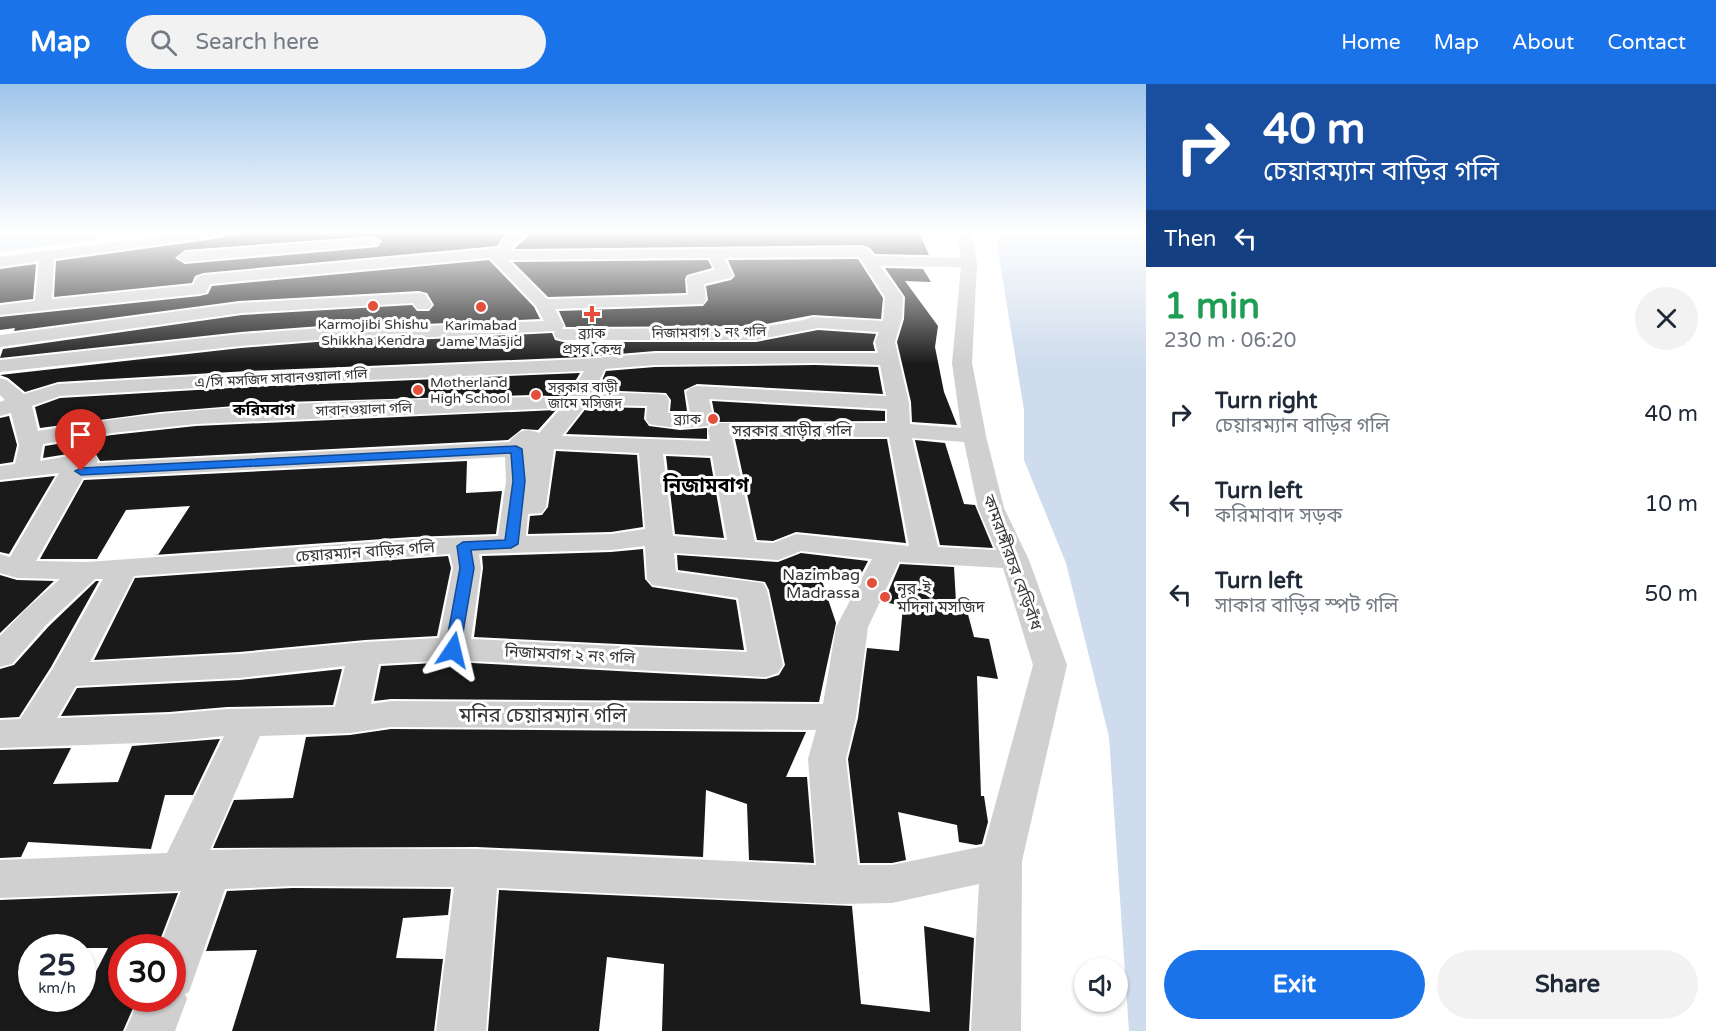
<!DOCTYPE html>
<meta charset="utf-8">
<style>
:root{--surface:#fff;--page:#f2f2f3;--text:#1f2937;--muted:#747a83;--accent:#1a73e8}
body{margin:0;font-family:"Varela Round","Noto Sans Bengali",sans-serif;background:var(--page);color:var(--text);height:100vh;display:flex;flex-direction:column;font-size:22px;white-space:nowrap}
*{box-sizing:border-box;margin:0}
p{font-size:20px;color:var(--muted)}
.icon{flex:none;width:33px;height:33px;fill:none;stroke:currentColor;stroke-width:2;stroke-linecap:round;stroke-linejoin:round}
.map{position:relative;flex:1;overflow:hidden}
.sheet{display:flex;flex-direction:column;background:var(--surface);width:570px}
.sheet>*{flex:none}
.guide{background:#1a4fa0;color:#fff;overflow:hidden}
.buttons{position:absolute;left:1074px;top:874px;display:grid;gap:12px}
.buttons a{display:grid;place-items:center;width:54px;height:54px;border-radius:50%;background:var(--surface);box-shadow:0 2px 4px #0004;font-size:30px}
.speed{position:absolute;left:18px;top:850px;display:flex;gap:12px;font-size:30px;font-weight:700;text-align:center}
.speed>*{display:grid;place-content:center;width:78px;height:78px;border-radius:50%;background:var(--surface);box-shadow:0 2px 4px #0004;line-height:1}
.speed small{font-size:15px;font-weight:400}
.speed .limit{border:9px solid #d22;background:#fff;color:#111}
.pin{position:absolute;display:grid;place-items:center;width:51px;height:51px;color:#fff;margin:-62px -26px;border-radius:50% 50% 50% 0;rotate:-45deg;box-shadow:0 0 6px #0007}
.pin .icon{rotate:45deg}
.me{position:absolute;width:66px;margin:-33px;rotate:10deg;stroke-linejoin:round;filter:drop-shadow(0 0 4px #0008)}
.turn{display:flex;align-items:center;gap:21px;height:126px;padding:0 18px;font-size:27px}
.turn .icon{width:78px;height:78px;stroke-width:2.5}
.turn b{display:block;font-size:42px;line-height:51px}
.then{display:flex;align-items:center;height:57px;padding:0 18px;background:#0003;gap:12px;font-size:22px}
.round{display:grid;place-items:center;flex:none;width:63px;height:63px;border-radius:32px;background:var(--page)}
.headline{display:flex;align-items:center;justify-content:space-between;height:102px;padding:0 18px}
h1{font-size:36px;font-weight:800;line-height:45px;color:#1e9e55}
.cta{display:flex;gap:12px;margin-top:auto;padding:12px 18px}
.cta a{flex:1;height:69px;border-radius:36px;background:var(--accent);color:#fff;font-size:24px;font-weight:800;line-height:69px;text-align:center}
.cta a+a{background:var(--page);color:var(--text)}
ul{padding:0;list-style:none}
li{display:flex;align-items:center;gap:18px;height:90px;padding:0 18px}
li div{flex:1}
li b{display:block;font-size:22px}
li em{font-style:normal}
header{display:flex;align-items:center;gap:36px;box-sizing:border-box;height:84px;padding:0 30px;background:var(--accent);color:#fff}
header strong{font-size:28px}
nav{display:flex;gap:33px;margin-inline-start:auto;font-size:21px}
.search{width:420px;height:54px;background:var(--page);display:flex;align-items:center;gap:15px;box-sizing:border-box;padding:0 21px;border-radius:33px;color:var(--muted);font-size:22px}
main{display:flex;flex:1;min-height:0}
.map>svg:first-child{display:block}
</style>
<header>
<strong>Map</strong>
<div class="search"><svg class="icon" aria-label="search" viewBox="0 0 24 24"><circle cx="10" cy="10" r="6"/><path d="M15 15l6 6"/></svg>Search here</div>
<nav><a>Home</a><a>Map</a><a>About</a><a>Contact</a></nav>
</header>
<main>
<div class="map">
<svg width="1146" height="947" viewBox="0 0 1146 947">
<rect width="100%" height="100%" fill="#fff"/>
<path fill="#cfdced" d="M 0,148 L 164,148 L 0,168 Z
M 995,148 L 1146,148 L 1146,947 L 1129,947 L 1109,653 L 1066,479 L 1024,376 L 1024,326 Z"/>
<path fill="#1a1a1a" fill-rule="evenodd" d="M 267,148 L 511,148 L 503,153 L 497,162 L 203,189 L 195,192 L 192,199 L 54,213 L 56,177 L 222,154 L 228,151 ZM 373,152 L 378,153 L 382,157 L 378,163 L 185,180 L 175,174 L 185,166 Z
M 533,148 L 668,148 L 728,150 L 729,148 L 919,148 L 929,171 L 875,170 L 870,164 L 863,161 L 514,165 Z
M 858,175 L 883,214 L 881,235 L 813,231 L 756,242 L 566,243 L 559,227 L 703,222 L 708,216 L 706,202 L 731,196 L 735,192 L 728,176 Z
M 489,176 L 534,223 L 540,235 L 424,240 L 414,235 L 241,248 L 0,274 L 3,265 L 242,231 L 412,221 L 417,227 L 429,227 L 434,221 L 427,209 L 419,207 L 239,217 L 14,247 L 15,244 L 0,246 L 0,233 L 200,212 L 208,210 L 212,202 Z
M 708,176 L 712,184 L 687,191 L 685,195 L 686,209 L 548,213 L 513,178 Z
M 36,180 L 33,215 L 0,219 L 0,185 Z
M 885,184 L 923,185 L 931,198 L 905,197 L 938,242 L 935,263 L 944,308 L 957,341 L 912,338 L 911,318 L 897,258 L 904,235 L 905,213 Z
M 818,246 L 876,250 L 873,259 L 875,267 L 655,267 L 583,273 L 248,287 L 58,298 L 25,308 L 8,294 L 0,291 L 241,264 L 404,251 L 413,256 L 552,249 L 555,256 L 563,258 L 756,258 Z
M 815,281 L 878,283 L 883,310 L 697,300 L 684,306 L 687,327 L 670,327 L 671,316 L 666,309 L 598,306 L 606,287 L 655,283 Z
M 580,289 L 566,313 L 532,311 L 284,318 L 160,328 L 40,344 L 35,323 L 60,314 L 248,303 Z
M 712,317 L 885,327 L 885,337 L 716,338 Z
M 587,323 L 645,324 L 644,335 L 649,342 L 680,346 L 707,344 L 707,355 L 566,350 Z
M 556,326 L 538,346 L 522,345 L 508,356 L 100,377 L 95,369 L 86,367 L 43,374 L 45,362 L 112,351 L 196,342 Z
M 9,332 L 17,361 L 13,378 L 0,380 L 0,334 Z
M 735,355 L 887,355 L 906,459 L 796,448 L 773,457 L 757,456 Z
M 915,356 L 945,359 L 964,420 L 975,421 L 993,464 L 940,461 Z
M 556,367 L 637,371 L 643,443 L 611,448 L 528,450 L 530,432 L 542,431 L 548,423 Z
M 666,372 L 710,374 L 724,454 L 675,450 Z
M 467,377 L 466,409 L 502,407 L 496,450 L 412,453 L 154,471 L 158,471 L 190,422 L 126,426 L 97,475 L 40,475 L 84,396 Z
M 55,392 L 9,470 L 0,468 L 0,398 Z
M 643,465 L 645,495 L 652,503 L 736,516 L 744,566 L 474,553 L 483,484 L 482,472 L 611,468 Z
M 801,469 L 868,477 L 858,496 L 820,491 L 836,539 L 819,618 L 391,615 L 374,617 L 381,582 L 453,578 L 766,595 L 779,591 L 785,581 L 769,506 L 765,498 L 678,486 L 677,471 L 778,478 Z
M 448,472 L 451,484 L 437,552 L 365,556 L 239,568 L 94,576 L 135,494 Z
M 900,480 L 954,483 L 956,518 L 965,519 L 974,553 L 989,555 L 998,595 L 977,592 L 981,712 L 984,712 L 988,738 L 982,760 L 976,761 L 959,758 L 957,741 L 898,728 L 906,776 L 892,779 L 860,779 L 848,675 L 858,634 L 867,564 L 899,567 L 903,522 L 884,518 Z
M 0,491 L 17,496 L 54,497 L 0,549 Z
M 96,497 L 99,497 L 51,583 L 19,633 L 0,634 L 0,585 L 14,581 L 49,542 Z
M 342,585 L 333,621 L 227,623 L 169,628 L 61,632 L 77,604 L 239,596 Z
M 391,645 L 806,648 L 786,693 L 807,693 L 814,779 L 749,776 L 747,720 L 706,706 L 703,773 L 477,763 L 213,764 L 234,716 L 293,714 L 306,653 L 350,651 Z
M 220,655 L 193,711 L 165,711 L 151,765 L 28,758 L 21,773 L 0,774 L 0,666 L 71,664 L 53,700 L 118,698 L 132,662 Z
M 293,804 L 451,805 L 448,831 L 403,834 L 396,874 L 443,875 L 434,947 L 232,947 L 257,866 L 206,867 L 227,807 Z
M 499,806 L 852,822 L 861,920 L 930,928 L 924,842 L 974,854 L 969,947 L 662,947 L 664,880 L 607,873 L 599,947 L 488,947 Z
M 178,809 L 157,864 L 122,864 L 122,915 L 137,915 L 123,947 L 0,947 L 0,816 ZM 32,864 L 108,864 L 82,915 L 32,915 Z"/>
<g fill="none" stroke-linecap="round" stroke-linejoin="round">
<path fill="#d0d0d0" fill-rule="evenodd" d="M 192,148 L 229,148 L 222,152 L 54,175 L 52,215 L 193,201 L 197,193 L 203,191 L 498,164 C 505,149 516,147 531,148 L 514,160 L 511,167 L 863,163 L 868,165 L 874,172 L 961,174 L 957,148 L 971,148 L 977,179 L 972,279 L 986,352 L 1004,424 L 1029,476 L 1067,581 L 1022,777 L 1021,947 L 971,947 L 979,800 L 892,819 L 838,820 L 497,804 L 486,947 L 436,947 L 454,803 L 293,802 L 225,805 L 189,908 L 185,910 L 187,915 L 175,947 L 125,947 L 139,915 L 172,915 L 172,864 L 159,864 L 181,807 L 0,814 L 0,776 L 167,769 L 224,652 L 169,658 L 0,664 L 0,636 L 20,635 L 53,584 L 103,495 L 95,495 L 47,540 L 12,580 L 0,583 L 0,552 L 25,526 L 60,495 L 17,494 L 0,489 L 0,470 L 10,473 L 59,389 L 0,396 L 0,382 L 15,380 L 19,361 L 11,329 L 0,332 L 0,318 L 5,316 L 0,311 L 0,294 L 7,296 L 24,310 L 58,300 L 248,289 L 583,275 L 655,269 L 878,269 L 875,258 L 879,248 L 818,244 L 756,256 L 563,256 L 556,254 L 554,250 L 555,247 L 413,254 L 405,249 L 241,262 L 0,288 L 0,276 L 241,250 L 414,237 L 423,242 L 544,237 L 536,222 L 490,174 L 210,200 L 206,209 L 200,210 L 0,231 L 0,221 L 35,217 L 39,177 L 0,183 L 0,173 ZM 859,173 L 885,213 L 883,237 L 813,233 L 804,236 L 756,244 L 562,245 L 564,242 L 555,225 L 703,220 L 706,216 L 704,200 L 731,194 L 733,191 L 724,174 ZM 709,174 L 715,186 L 689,192 L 687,195 L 688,211 L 547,215 L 508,176 ZM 880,182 L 961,183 L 952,279 L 961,344 L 910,340 L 909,319 L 895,258 L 902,234 L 903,213 ZM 815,279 L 880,281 L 886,312 L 697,302 L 690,304 L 686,308 L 690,329 L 668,329 L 669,316 L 666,311 L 658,310 L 594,308 L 605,285 L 655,281 ZM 584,287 L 566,318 L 564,314 L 532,313 C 370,316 198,318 38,347 L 32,322 L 60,312 L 248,301 ZM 709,315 L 887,325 L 887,339 L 719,339 L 711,341 L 708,346 L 710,357 L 562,352 L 586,321 L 647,322 L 646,335 L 649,340 C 667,344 693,345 711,341 L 714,336 ZM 561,324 L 539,349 C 524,343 519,347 509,358 L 97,379 L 98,376 L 95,371 L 86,369 L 40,377 L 43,360 L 112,349 L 196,340 ZM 732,353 L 889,353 L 909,462 L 796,450 L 773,459 L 755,458 ZM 912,354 L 964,358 L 978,424 L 996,466 L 938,463 ZM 554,365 L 639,369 L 645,445 L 611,450 L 526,452 L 528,430 L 542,429 L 546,423 ZM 663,370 L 712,372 L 727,456 L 673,452 ZM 505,373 L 506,397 L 498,452 L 412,455 L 87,478 L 36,477 L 83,394 ZM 645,462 L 647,495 L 652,501 L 738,514 L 747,568 L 471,555 L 481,484 L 479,470 L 611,466 ZM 801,467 L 872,475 L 836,543 L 823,620 L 391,617 L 371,620 L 379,580 L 453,576 L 766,593 L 778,589 L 783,581 L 767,506 L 763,499 L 676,488 L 674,469 L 778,476 ZM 450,470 L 453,484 L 439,554 L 365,558 L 239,570 L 90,578 L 134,492 ZM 899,478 L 1003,484 L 1033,581 L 984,762 L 892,781 L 858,781 L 846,675 L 856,633 L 868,543 ZM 345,582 L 335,623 L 227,625 L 169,630 L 57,634 L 76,602 L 239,594 ZM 391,643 L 816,646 L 808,675 L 816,781 L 477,765 L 293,764 L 210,766 L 260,652 L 350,649 Z
M 373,154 L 378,155 L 380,158 L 378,161 L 185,178 L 177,173 L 185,168 Z
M 419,209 L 425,210 L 432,221 L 429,225 L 417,225 L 413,219 L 242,229 L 0,263 L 0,251 L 239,219 Z"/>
</g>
<linearGradient id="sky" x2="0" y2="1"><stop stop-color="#9ec4ea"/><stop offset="0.53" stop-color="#fff"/><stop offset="1" stop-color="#fff" stop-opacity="0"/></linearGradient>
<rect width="1146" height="280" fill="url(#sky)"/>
<path fill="#1a73e8" stroke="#114b97" stroke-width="1.5" d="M 516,362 L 522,365 L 525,397 L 518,460 L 511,464 L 471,466 L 474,484 L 460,566 L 458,569 L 447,569 L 445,566 L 460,484 L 457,462 L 463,458 L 505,456 L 513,397 L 511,369 L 81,391 L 75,387 L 81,384 Z"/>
<g fill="#e34f3b" stroke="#fff" stroke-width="2">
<circle cx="373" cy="222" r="6"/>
<circle cx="481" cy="223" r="6"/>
<path d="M589 221h6v6h6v6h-6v6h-6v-6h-6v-6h6z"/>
<circle cx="418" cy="306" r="6"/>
<circle cx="536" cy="311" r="6"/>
<circle cx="713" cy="335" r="6"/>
<circle cx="872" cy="499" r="6"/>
<circle cx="885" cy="513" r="6"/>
</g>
<g text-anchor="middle" stroke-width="6" stroke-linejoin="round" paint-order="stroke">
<g font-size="14" fill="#333" stroke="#fff">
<text x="373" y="245">Karmojibi Shishu<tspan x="373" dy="16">Shikkha Kendra</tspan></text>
<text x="481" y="246">Karimabad<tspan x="481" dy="16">Jame Masjid</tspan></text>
<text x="592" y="254">ব্র্যাক<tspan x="592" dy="16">প্রসব কেন্দ্র</tspan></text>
<text x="430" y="303" text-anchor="start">Motherland<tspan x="430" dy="16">High School</tspan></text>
<text x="548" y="308" text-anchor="start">সরকার বাড়ী<tspan x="548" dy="16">জামে মসিজদ</tspan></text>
<text x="701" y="340" text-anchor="end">ব্র্যাক</text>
</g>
<g font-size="14" fill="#333" stroke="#fff">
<text transform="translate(709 248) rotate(-1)" y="5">নিজামবাগ ১ নং গলি</text>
<text transform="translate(281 294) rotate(-3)" y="5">এ/সি মসজিদ সাবানওয়ালা গলি</text>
<text transform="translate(364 325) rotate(-2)" y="5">সাবানওয়ালা গলি</text>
</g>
<g font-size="16" font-weight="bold" fill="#000" stroke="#fff">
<text x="264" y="331">করিমবাগ</text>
</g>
<g font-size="16" fill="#333" stroke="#fff">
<text x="792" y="352">সরকার বাড়ীর গলি</text>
<text transform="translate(365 467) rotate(-4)" y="6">চেয়ারম্যান বাড়ির গলি</text>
<text transform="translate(1013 478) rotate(70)" y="6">কামরাঙ্গীরচর বেড়িবাঁধ</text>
<text transform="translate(570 570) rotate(3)" y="6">নিজামবাগ ২ নং গলি</text>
</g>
<g font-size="16" fill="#333" stroke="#fff" text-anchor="end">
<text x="860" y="496">Nazimbag<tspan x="860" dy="18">Madrassa</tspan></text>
<text x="897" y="510" text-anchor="start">নূর-ই<tspan x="897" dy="18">মদিনা মসজিদ</tspan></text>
</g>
<g font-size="20" font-weight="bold" fill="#000" stroke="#fff">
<text x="706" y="408">নিজামবাগ</text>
</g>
<g font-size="20" fill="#333" stroke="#fff">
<text x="543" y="638">মনির চেয়ারম্যান গলি</text>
</g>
</g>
</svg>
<div class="buttons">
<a><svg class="icon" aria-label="sound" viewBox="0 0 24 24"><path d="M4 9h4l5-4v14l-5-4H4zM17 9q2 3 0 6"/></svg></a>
</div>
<div class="speed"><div>25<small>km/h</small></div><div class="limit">30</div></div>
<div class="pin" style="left:81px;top:387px;background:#d93025"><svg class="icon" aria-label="arrive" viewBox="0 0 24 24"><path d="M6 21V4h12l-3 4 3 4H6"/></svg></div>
<svg class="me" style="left:453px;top:566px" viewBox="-20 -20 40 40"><path d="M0-17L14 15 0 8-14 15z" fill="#1a73e8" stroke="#fff" stroke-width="4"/></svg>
</div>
<section class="sheet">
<div class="guide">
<div class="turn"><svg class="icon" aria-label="right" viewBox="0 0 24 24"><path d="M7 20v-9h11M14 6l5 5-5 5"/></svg><div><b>40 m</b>চেয়ারম্যান বাড়ির গলি</div></div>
<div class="then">Then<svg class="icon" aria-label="left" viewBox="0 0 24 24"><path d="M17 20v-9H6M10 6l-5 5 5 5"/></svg></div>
</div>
<div class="headline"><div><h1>1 min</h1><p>230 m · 06:20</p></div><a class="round"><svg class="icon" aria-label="close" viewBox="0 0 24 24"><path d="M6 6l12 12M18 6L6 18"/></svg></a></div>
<ul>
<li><svg class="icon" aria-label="right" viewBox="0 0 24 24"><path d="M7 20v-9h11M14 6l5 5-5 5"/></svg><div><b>Turn right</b><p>চেয়ারম্যান বাড়ির গলি</p></div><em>40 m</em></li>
<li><svg class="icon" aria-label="left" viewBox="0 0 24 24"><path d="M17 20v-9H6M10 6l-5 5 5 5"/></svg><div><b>Turn left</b><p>করিমাবাদ সড়ক</p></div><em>10 m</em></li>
<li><svg class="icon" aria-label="left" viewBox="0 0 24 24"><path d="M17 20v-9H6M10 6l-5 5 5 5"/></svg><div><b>Turn left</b><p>সাকার বাড়ির স্পট গলি</p></div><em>50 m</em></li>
</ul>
<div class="cta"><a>Exit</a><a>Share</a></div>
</section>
</main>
